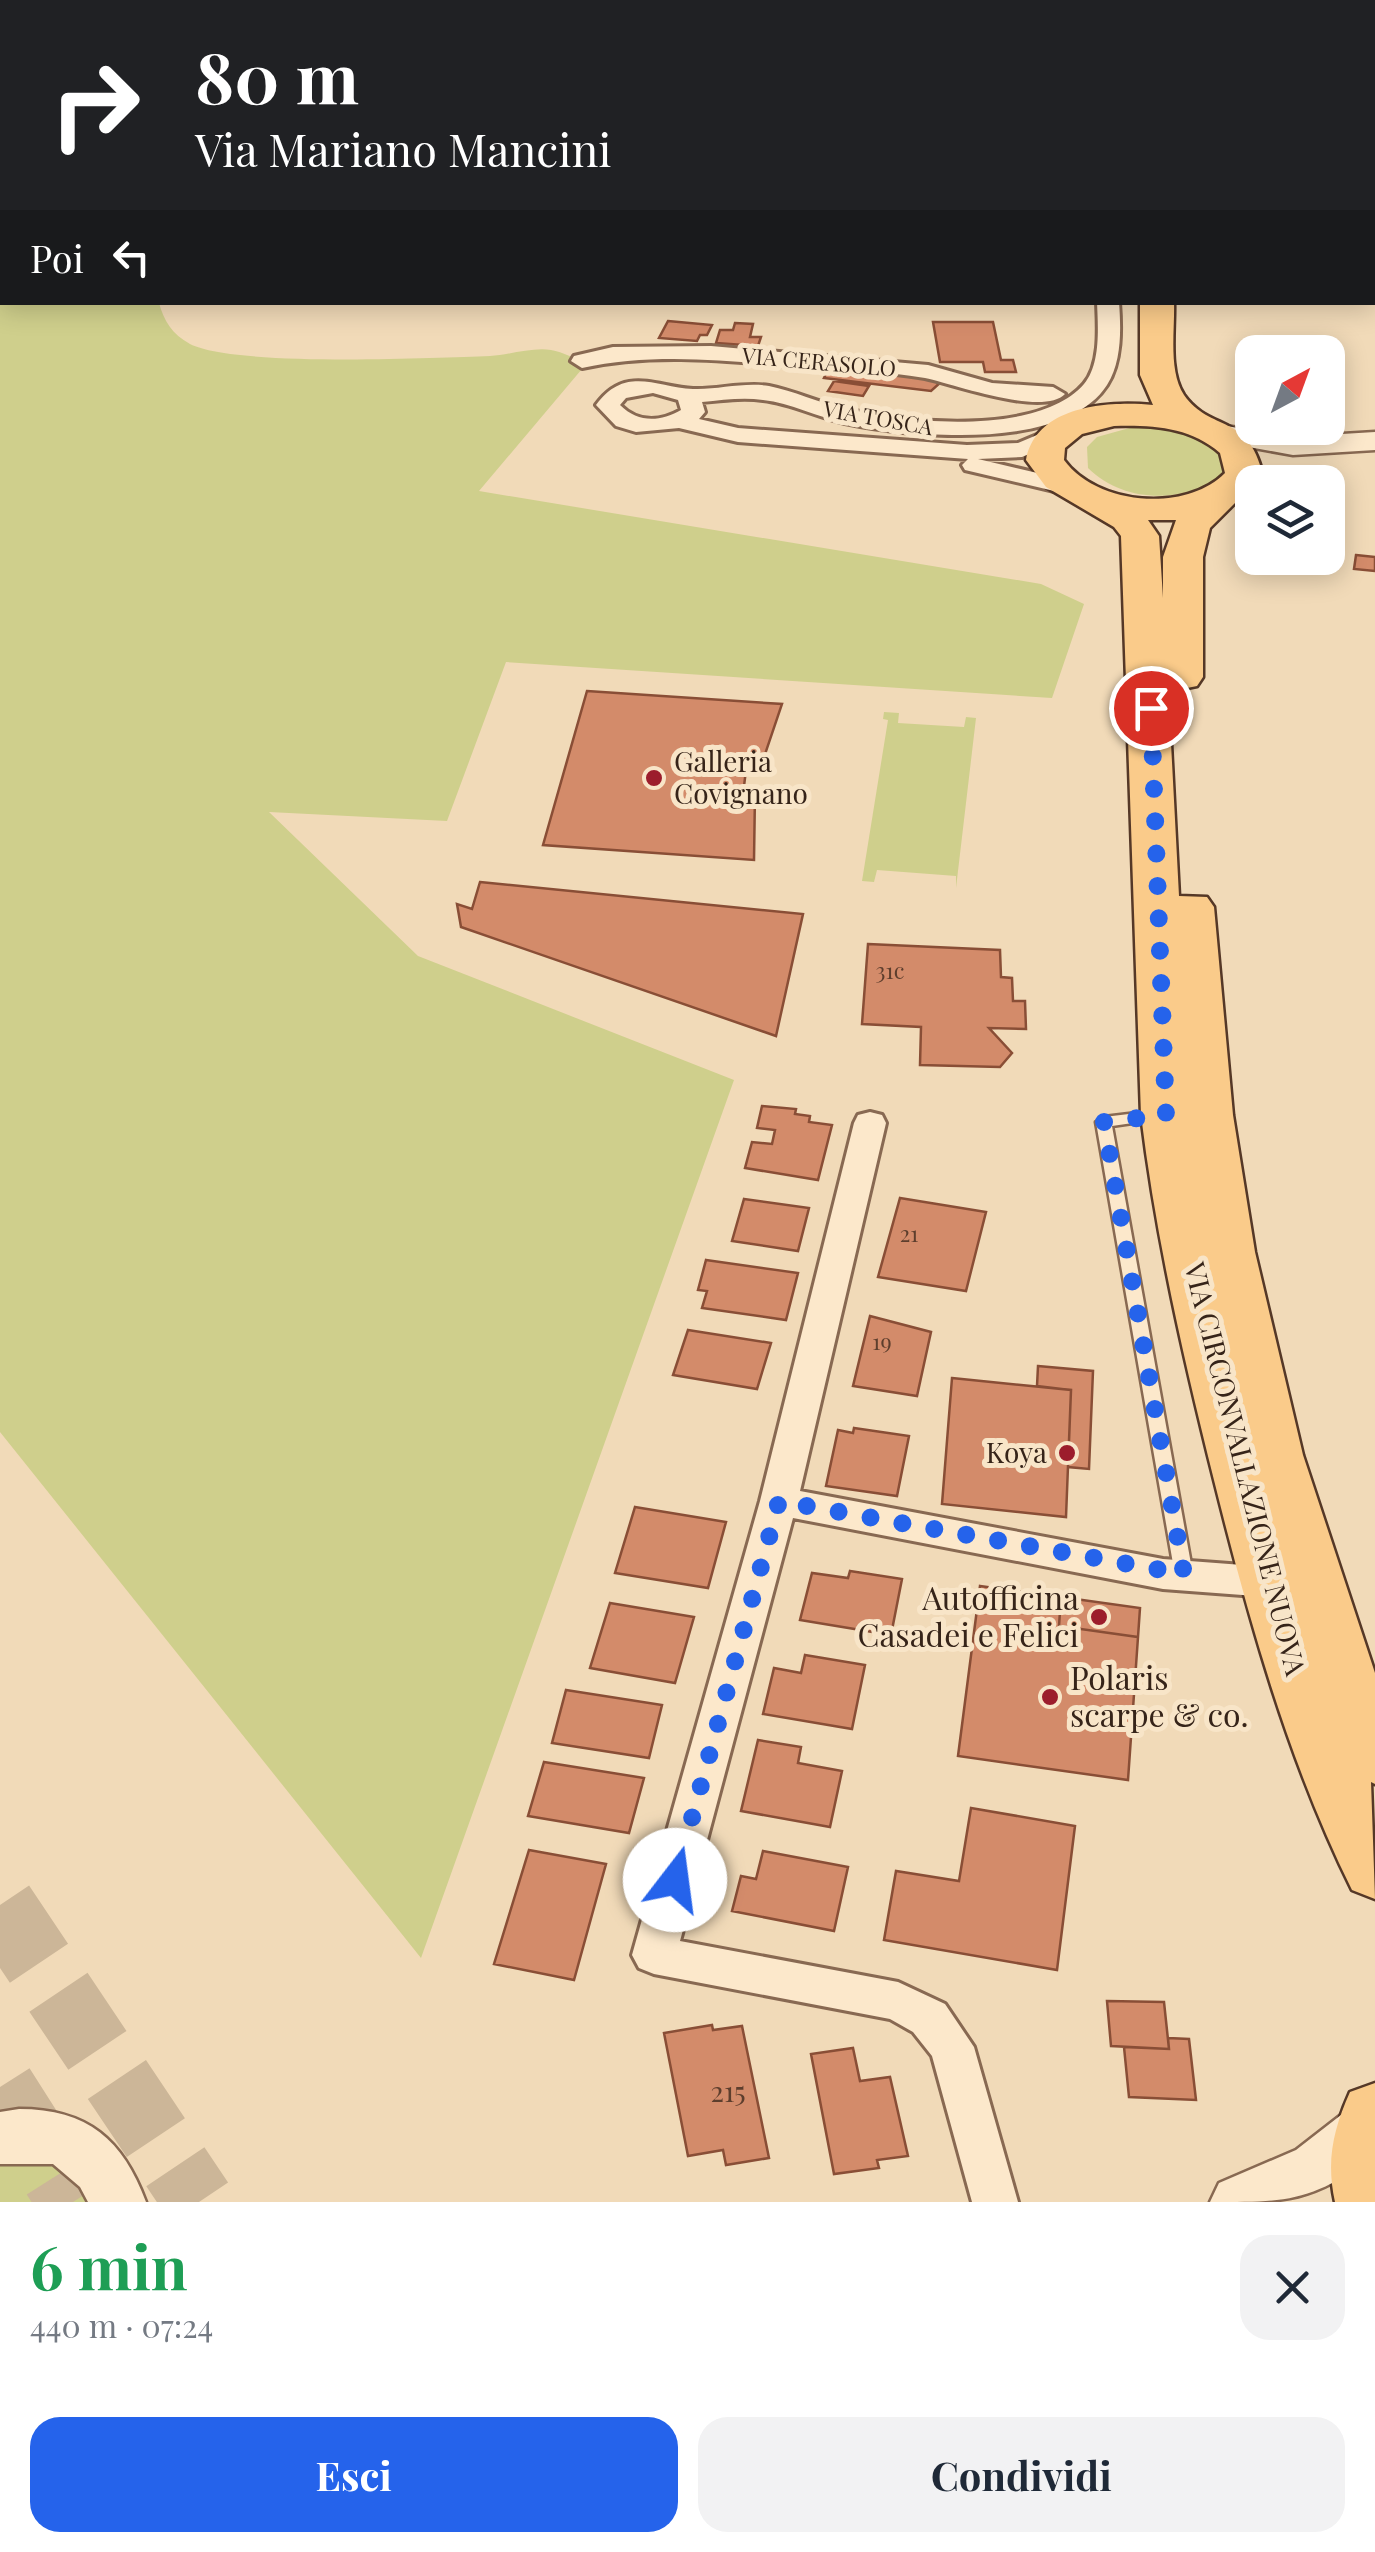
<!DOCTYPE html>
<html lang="it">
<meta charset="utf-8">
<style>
:root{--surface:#fff;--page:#f2f2f3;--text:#1f2937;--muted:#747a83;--accent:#2563eb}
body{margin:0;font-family:"Playfair Display",serif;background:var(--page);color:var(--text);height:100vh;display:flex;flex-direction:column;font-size:38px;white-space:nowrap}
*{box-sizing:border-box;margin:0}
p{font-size:32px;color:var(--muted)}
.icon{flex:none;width:55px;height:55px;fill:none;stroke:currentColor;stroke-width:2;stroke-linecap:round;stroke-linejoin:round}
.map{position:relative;height:2202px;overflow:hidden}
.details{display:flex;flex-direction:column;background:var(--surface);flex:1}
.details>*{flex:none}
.guide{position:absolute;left:0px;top:0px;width:1375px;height:305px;box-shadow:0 5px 25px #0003;background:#202124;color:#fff;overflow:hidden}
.needle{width:65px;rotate:41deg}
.controls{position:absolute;left:1235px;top:335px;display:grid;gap:20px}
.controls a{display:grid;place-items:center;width:110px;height:110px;border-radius:20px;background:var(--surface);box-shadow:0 5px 25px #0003;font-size:50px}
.pin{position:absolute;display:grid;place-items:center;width:85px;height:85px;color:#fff;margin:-42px;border:5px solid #fff;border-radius:50%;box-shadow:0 2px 10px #0007}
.me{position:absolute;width:110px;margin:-55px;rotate:15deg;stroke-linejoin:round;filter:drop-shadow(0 0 8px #0008)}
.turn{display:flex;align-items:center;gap:35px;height:210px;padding:0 30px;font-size:45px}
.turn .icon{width:130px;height:130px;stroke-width:2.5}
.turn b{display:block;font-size:70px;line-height:85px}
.then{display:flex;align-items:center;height:95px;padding:0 30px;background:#0003;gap:20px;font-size:38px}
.round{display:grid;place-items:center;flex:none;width:105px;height:105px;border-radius:30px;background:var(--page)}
.head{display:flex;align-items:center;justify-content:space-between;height:170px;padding:0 30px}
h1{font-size:60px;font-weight:700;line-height:75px;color:#1e9e55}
.button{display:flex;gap:20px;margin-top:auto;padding:20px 30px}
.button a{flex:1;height:115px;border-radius:30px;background:var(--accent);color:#fff;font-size:40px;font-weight:700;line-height:115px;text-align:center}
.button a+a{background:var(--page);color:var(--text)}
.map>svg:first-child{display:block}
</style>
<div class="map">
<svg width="1375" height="2202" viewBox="0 0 1375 2202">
<rect width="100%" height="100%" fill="#f1dab8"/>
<path fill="#cfcf8c" d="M 0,292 L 2,302 L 159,303 C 164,321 172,334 190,344 C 236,367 430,358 490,356 C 508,355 533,347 551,350 C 563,352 575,359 587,363 L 479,491 L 1041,584 L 1084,604 L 1052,698 L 506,662 L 447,821 L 269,812 L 418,956 L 734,1080 L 421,1958 L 0,1432 Z
M 1133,427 L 1178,429 L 1216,443 L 1229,474 C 1187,502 1127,506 1088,468 L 1087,447 L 1097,437 Z
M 884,712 L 899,713 L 898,723 L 964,727 L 966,717 L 976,718 L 956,888 L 956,876 L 877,870 L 874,882 L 862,881 L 888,720 L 883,719 Z
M 0,2158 C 49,2161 66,2156 92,2202 L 0,2202 Z"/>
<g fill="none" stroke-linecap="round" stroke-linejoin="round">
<path fill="#9ec1b3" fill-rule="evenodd" d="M 1331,0 L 1349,0 L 1350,2 L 1332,2 Z
M 1372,119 L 1375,120 L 1375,141 L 1372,140 Z"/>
</g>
<path fill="#d38b6a" stroke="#894e36" stroke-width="2.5" d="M 0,0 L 166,0 L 2,2 L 0,248 Z
M 668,321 L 712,325 L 707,335 L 700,335 L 697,341 L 659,338 Z
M 933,322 L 993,322 L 1001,360 L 1013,360 L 1016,372 L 985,372 L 983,362 L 940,362 Z
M 735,323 L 753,324 L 750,337 L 761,337 L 758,346 L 716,343 L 720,330 L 733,330 Z
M 829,368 L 880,370 L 941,382 L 931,391 L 824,378 Z
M 834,381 L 869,386 L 863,396 L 828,391 Z
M 1356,555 L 1375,557 L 1375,571 L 1354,569 Z
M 587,691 L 782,704 L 761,766 L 746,770 L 744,786 L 755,793 L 754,860 L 543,845 Z
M 480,882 L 803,914 L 776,1036 L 461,927 L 457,904 L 472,909 Z
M 868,944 L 1000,950 L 1001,977 L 1012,978 L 1013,1001 L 1025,1001 L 1026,1029 L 989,1028 L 1012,1053 L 1000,1067 L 920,1065 L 921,1027 L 862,1024 Z
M 762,1106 L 796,1109 L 795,1114 L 810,1116 L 809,1122 L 832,1125 L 818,1180 L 745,1168 L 752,1142 L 772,1144 L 775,1130 L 757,1128 Z
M 900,1198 L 986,1212 L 966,1291 L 878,1277 Z
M 744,1199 L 809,1208 L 798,1251 L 732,1241 Z
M 706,1260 L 798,1273 L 786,1320 L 702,1308 L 707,1291 L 698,1290 Z
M 870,1316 L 931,1332 L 917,1396 L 853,1386 Z
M 688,1330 L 771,1343 L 757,1389 L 673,1375 Z
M 1038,1366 L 1093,1371 L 1089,1469 L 1068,1467 L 1071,1390 L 1037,1386 Z
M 952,1378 L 1071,1390 L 1066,1517 L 942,1504 Z
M 854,1428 L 909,1436 L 897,1496 L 826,1486 L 838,1430 L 853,1433 Z
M 635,1507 L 726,1522 L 708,1588 L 615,1573 Z
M 850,1571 L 902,1579 L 891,1635 L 800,1620 L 812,1573 L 848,1578 Z
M 980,1586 L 1061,1597 L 1059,1626 L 1138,1637 L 1128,1780 L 958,1756 Z
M 1061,1597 L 1140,1608 L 1138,1637 L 1059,1626 Z
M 610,1603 L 694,1617 L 675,1683 L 590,1668 Z
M 805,1655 L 865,1665 L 852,1729 L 763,1714 L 774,1668 L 801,1673 Z
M 566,1690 L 662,1705 L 649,1758 L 552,1743 Z
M 758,1740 L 801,1747 L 798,1763 L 842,1771 L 830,1827 L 741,1811 Z
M 544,1762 L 644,1778 L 629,1833 L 528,1816 Z
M 971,1808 L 1075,1826 L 1057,1970 L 884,1940 L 896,1871 L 959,1881 Z
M 529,1850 L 606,1864 L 574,1980 L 494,1964 Z
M 763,1851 L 848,1867 L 834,1931 L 732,1911 L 741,1876 L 756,1879 Z
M 1107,2001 L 1164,2002 L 1169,2049 L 1111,2046 Z
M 712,2025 L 713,2030 L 742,2026 L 769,2158 L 726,2165 L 723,2150 L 688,2156 L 664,2033 Z
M 1168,2038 L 1189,2039 L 1196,2100 L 1129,2097 L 1124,2047 L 1169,2049 Z
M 853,2048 L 860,2081 L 890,2077 L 908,2156 L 877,2160 L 879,2168 L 834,2174 L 811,2054 Z"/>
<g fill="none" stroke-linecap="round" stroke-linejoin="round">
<path stroke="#ccb698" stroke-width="70" stroke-dasharray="70 35" stroke-linecap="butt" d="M 0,1905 L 199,2202
M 0,2087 L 73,2202"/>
<g stroke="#886952" stroke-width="5">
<path id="service" d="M 1162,1110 L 1167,1112 L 1170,1115 L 1167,1118 L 1112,1126 L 1193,1575 L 1190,1580 L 1184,1582 L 1178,1580 L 1175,1575 L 1096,1122 L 1104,1117 Z"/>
</g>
<g stroke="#886952" stroke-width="6">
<path id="minor" d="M 540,0 L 558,0 L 558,2 L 540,2 Z
M 705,0 L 723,0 L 723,2 L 705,2 Z
M 861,0 L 879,0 L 880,2 L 862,2 Z
M 986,0 L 1004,0 L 1005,2 L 987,2 Z
M 1068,0 L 1086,0 L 1087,2 L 1069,2 Z
M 1097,302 L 1119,302 C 1121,329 1122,361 1107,385 C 1064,452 911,437 845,423 C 817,417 791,403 763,400 C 743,397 723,400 702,402 L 705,412 L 699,419 L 738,428 L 967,445 L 1018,443 L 1056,427 L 1068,434 L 1064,439 L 1022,457 L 978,459 L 1076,482 L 1079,487 L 1067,494 L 965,470 L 962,465 L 968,459 L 738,442 L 679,428 L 636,432 L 616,426 L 596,405 C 625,365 656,387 693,389 C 718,390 743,382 769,386 C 794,391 817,402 842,408 C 902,423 1038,437 1084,384 C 1101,364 1098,327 1097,302 ZM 653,393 L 678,400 L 681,410 C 660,422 638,423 620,405 L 626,398 Z
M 711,346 L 928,365 L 992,383 L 1053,387 L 1065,394 C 1043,417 954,384 925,378 C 885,371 843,370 803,367 C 730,361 654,352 582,368 L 571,361 L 574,356 L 613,347 Z
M 870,1112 L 882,1115 L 886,1123 L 800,1491 L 1163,1559 L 1269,1567 L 1283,1571 L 1288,1582 L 1283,1593 L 1269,1597 L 1163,1589 L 793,1518 L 680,1941 L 898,1982 L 945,2004 L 974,2047 L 1018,2202 L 972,2202 L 932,2056 L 913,2032 L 890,2019 L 654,1974 L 639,1968 L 632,1955 L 760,1501 L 854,1123 L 858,1115 Z"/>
</g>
<g stroke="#886952" stroke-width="5">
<path id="tertiary" d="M 1220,425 L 1293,437 L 1375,432 L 1375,450 L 1293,455 L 1210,440 L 1205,434 Z
M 1370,2100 L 1375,2102 L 1375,2156 C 1310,2202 1290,2202 1210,2202 L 1219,2183 L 1296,2150 L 1350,2108 Z
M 19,2109 C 88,2109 123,2140 146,2202 L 88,2202 L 80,2187 L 53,2164 L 0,2164 L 0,2112 Z"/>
</g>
<g stroke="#553827" stroke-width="5">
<path id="primary" d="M 1110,0 L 1138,0 L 1139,2 L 1111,2 Z
M 1140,302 L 1174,302 C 1175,330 1168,371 1184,395 C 1211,433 1248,412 1263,475 L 1210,528 L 1203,557 L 1203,677 L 1197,686 L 1182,689 L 1168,686 L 1179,896 L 1207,897 L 1214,907 L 1233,1115 L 1255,1252 L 1303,1455 L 1375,1673 L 1375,1784 L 1371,1782 L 1375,1899 L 1352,1890 C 1288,1761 1249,1620 1214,1480 C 1184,1360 1156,1238 1141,1115 L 1121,536 L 1114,527 L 1046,487 L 1026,460 C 1036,405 1109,401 1153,405 L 1140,375 ZM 1114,426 C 1153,425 1190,427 1220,453 L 1225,473 C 1185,513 1097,505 1064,460 L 1065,448 L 1082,434 ZM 1148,520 L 1176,520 L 1163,557 L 1163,598 L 1159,536 Z
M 1375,2083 L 1375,2202 L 1335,2202 C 1326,2161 1333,2130 1350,2092 Z"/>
</g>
<use href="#service" fill="#fce8cb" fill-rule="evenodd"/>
<use href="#minor" fill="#fce8cb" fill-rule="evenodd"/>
<use href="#tertiary" fill="#fce8cb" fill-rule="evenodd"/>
<use href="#primary" fill="#facb8a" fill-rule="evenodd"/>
</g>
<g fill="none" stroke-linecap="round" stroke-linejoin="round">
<path stroke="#2563eb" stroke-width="18" stroke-dasharray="0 32.4" d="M 675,1880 L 779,1501 L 1184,1574 L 1104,1122 L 1166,1115 L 1151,708"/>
</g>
<g fill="#9c1d2c" stroke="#f8e5c8" stroke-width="4">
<circle cx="654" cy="778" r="10"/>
<circle cx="1067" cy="1453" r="10"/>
<circle cx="1099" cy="1617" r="10"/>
<circle cx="1050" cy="1697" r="10"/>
</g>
<g text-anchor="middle" stroke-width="10" stroke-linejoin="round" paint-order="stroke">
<g font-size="22" fill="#362419" stroke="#f8e5c8">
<text transform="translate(819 362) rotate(5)" y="8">VIA CERASOLO</text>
<text transform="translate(878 418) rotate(10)" y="8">VIA TOSCA</text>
</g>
<g font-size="22" fill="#5d3e2d">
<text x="890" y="979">31c</text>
<text x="909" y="1242">21</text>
<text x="882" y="1350">19</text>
</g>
<g font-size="28" fill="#362419" stroke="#f8e5c8" text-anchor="start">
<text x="674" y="772">Galleria<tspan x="674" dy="32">Covignano</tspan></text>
<text x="1047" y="1463" text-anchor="end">Koya</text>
</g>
<g font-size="28" fill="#362419" stroke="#f8e5c8">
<text transform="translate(1245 1469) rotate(76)" y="10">VIA CIRCONVALLAZIONE NUOVA</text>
</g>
<g font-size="28" fill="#5d3e2d">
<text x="728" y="2102">215</text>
</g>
<g font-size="32" fill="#362419" stroke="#f8e5c8" text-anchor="end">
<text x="1079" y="1610">Autofficina<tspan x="1079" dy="37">Casadei e Felici</tspan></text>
<text x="1070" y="1690" text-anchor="start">Polaris<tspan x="1070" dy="37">scarpe &amp; co.</tspan></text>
</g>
</g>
</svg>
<div class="controls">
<a><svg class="needle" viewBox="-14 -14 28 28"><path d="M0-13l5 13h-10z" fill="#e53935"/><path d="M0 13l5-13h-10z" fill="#747a83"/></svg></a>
<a><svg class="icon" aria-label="layers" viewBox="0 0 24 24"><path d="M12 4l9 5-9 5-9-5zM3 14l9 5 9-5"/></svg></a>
</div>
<div class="pin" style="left:1151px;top:708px;background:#d93025"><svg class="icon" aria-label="arrive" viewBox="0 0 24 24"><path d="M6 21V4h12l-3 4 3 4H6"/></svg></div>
<svg class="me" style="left:675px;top:1880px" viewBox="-20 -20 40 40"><circle r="19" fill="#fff"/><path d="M0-13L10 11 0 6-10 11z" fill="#2563eb"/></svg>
<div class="guide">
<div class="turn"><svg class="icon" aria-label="right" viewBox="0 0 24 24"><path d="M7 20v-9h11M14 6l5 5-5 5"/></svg><div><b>80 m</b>Via Mariano Mancini</div></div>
<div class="then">Poi<svg class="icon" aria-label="left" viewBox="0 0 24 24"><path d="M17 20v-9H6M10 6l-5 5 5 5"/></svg></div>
</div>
</div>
<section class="details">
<div class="head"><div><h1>6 min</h1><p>440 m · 07:24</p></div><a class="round"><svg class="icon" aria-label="close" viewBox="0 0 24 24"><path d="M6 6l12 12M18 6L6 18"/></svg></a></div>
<div class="button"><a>Esci</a><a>Condividi</a></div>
</section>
